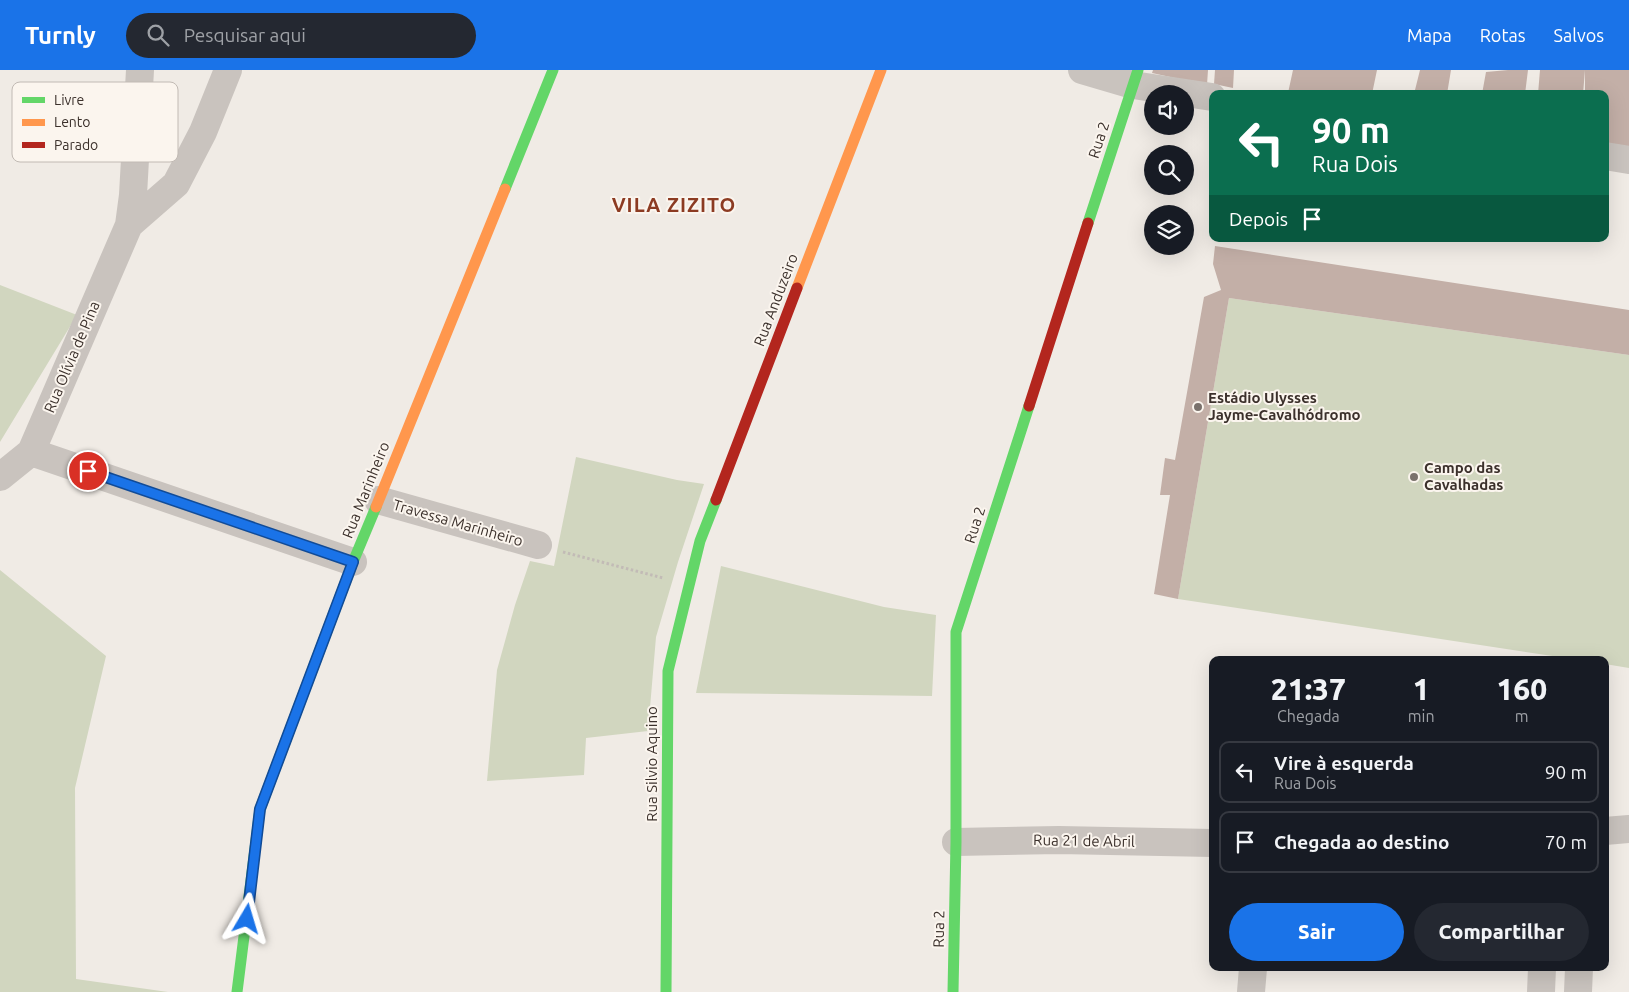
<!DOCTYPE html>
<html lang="pt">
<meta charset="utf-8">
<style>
:root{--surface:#171b24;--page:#242831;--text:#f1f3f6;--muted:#9ea1a6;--line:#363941;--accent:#1a73e8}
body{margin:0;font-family:Ubuntu,sans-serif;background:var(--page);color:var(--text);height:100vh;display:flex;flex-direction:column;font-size:19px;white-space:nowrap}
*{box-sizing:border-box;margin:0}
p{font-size:16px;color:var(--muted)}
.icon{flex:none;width:28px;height:28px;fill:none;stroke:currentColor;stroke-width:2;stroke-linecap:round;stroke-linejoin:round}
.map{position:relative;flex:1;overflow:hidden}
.details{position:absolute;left:1209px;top:586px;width:400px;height:315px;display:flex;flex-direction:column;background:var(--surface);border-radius:10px;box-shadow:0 5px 20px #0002}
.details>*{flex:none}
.top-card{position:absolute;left:1209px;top:20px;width:400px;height:152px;border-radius:10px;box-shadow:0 5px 20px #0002;background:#0b6e4f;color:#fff;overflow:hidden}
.controls{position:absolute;left:1144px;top:15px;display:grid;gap:10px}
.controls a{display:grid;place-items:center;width:50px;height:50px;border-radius:50%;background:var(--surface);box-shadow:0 5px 20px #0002;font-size:25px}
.pin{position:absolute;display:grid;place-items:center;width:42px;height:42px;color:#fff;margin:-21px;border:2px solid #fff;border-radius:50%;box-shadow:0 1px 5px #0007}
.me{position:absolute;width:55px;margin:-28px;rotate:7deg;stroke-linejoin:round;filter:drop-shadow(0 0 4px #0008)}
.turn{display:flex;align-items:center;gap:18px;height:105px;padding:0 20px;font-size:22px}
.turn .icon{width:65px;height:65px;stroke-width:2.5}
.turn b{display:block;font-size:35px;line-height:42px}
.then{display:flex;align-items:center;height:48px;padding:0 20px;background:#0003;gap:10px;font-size:19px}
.eta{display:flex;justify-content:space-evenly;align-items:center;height:85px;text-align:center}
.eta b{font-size:30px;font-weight:800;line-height:35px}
.button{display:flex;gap:10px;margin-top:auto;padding:10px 20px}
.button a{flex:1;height:58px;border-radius:30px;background:var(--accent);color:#fff;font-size:20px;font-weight:800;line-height:58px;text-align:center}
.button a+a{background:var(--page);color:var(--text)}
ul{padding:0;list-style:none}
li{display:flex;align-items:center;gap:15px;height:62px;margin:0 10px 8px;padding:0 10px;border:2px solid var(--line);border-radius:10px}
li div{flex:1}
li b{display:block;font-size:19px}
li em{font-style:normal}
header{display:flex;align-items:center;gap:30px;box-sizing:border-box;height:70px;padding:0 25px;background:var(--accent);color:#fff}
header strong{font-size:24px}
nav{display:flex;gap:28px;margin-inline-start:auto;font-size:18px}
.search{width:350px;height:45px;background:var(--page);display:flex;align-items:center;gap:12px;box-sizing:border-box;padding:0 18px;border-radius:28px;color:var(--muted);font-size:19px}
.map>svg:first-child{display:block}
</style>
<header>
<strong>Turnly</strong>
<div class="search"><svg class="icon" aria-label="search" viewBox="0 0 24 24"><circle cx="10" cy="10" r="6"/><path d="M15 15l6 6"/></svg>Pesquisar aqui</div>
<nav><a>Mapa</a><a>Rotas</a><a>Salvos</a></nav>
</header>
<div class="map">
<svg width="1629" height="922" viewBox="0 0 1629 922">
<rect width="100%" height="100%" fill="#f0ebe5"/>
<path fill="#d1d6bf" d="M 0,215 L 77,245 L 0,372 Z
M 1229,228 L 1629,285 L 1629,598 L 1605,594 L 1605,590 L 1579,590 L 1178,529 Z
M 576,387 L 677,410 L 704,414 L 678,492 L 656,567 L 648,661 L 586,668 L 584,705 L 487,711 L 497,600 L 515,535 L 530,491 L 554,496 Z
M 721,496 L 884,537 L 936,545 L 932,626 L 696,623 Z
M 0,500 L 106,586 L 75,718 L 76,909 L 168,922 L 0,922 Z"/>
<path fill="#c3afa7" d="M 1153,0 L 1208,0 L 1207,15 L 1152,3 Z
M 1215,0 L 1234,0 L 1233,18 L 1214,14 Z
M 1293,0 L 1377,0 L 1372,24 L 1293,24 L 1288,23 Z
M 1420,0 L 1451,0 L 1447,24 L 1414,24 Z
M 1508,0 L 1528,0 L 1525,24 L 1482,24 L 1486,2 Z
M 1540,0 L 1585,0 L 1583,24 L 1538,24 Z
M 1585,0 L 1629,0 L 1629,77 L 1605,78 L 1605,24 L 1585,24 Z
M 1215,176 L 1629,240 L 1629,285 L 1229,228 L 1178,529 L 1154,524 L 1170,425 L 1160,425 L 1165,388 L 1175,390 L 1204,227 L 1221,220 L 1213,194 Z"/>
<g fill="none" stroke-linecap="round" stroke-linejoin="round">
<path stroke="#c2bbb6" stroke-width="3" stroke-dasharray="2.5 2.5" stroke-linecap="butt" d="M 563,482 L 663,508"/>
<path stroke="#c9c3be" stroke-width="28" d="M 1082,0 L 1133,15 L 1212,27
M 1605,86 L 1629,90
M 129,155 L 176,114 L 203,62 L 228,0
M 31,382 L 353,492
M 0,407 L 31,382 L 129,155 L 133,125 L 140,0
M 378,430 L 538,475
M 1605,761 L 1629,759
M 956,772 L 1059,770 L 1212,773
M 1251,922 L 1253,898
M 1541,922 L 1542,898
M 1578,922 L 1579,898"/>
<path stroke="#63d668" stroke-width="11" d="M 505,119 L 553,0
M 1088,153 L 1138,0
M 237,922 L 260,739 L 353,492 L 376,437
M 666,922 L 668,601 L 700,471 L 716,430
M 953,922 L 956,772 L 956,562 L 1029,336"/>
<path stroke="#ff974d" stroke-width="11" d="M 797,218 L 881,0
M 376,437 L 505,119"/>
<path stroke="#b3261e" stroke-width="11" d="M 1029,336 L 1088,153
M 716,430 L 797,218"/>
</g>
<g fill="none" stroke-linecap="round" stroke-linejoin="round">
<g stroke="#114b97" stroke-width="12">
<path id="route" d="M 88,401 L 353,492 L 260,739 L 247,849"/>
</g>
<use href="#route" stroke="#1a73e8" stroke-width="9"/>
</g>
<g fill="#7a716c" stroke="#fbf5ee" stroke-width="2">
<circle cx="1198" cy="337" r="5"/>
<circle cx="1414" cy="407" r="5"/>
</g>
<g text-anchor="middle" stroke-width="4" stroke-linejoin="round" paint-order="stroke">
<g font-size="15" fill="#3b302b" stroke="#fbf5ee">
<text transform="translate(1099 70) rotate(-72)" y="5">Rua 2</text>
<text transform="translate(776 230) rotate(-69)" y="5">Rua Anduzeiro</text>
<text transform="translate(72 287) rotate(-67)" y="5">Rua Olívia de Pina</text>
<text transform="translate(366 420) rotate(-68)" y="5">Rua Marinheiro</text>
<text transform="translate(458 453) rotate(16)" y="5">Travessa Marinheiro</text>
<text transform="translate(975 455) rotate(-72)" y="5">Rua 2</text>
<text transform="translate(652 694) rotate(-90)" y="5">Rua Silvio Aquino</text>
<text transform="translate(1084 771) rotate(1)" y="5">Rua 21 de Abril</text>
<text transform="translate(939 859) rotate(-89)" y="5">Rua 2</text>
</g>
<g font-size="15" font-weight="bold" fill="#3b302b" stroke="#fbf5ee" text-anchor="start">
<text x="1208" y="333">Estádio Ulysses<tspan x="1208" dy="17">Jayme-Cavalhódromo</tspan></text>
<text x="1424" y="403">Campo das<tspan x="1424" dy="17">Cavalhadas</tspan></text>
</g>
<g font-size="20" font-weight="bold" letter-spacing="1" fill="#8c3b22" stroke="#fbf5ee">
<text x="674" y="142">VILA ZIZITO</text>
</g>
</g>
<rect x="12" y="12" width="166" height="80" rx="8" fill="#fbf5ee" stroke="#c1bab4" stroke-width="1"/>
<rect x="22" y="27" width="23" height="6" fill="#63d668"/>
<rect x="22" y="49" width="23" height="7" fill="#ff974d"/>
<rect x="22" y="72" width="23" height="6" fill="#b3261e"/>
<g font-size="14" fill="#3b302b">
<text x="54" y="35">Livre</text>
<text x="54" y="57">Lento</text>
<text x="54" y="80">Parado</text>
</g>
</svg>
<div class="controls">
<a><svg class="icon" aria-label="sound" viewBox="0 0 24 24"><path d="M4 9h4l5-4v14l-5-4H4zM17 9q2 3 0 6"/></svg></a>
<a><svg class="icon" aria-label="search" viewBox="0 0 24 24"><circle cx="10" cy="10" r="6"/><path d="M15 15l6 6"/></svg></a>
<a><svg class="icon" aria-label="layers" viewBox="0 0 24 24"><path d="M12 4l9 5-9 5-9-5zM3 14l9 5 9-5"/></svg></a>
</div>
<div class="pin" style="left:88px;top:401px;background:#d93025"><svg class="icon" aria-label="arrive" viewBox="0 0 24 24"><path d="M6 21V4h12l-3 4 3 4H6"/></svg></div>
<svg class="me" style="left:247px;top:849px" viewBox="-20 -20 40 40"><path d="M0-17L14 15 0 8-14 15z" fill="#1a73e8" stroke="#fff" stroke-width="4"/></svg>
<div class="top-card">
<div class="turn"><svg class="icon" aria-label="left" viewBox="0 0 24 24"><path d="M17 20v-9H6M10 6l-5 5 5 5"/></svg><div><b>90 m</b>Rua Dois</div></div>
<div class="then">Depois<svg class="icon" aria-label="arrive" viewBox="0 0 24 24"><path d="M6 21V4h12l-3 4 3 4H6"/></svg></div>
</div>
<section class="details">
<div class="eta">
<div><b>21:37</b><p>Chegada</p></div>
<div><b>1</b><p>min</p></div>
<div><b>160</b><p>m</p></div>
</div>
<ul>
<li><svg class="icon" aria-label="left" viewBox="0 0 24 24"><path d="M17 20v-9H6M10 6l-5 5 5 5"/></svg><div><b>Vire à esquerda</b><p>Rua Dois</p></div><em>90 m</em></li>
<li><svg class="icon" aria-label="arrive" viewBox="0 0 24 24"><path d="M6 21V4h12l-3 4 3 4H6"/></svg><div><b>Chegada ao destino</b></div><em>70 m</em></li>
</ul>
<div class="button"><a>Sair</a><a>Compartilhar</a></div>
</section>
</div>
